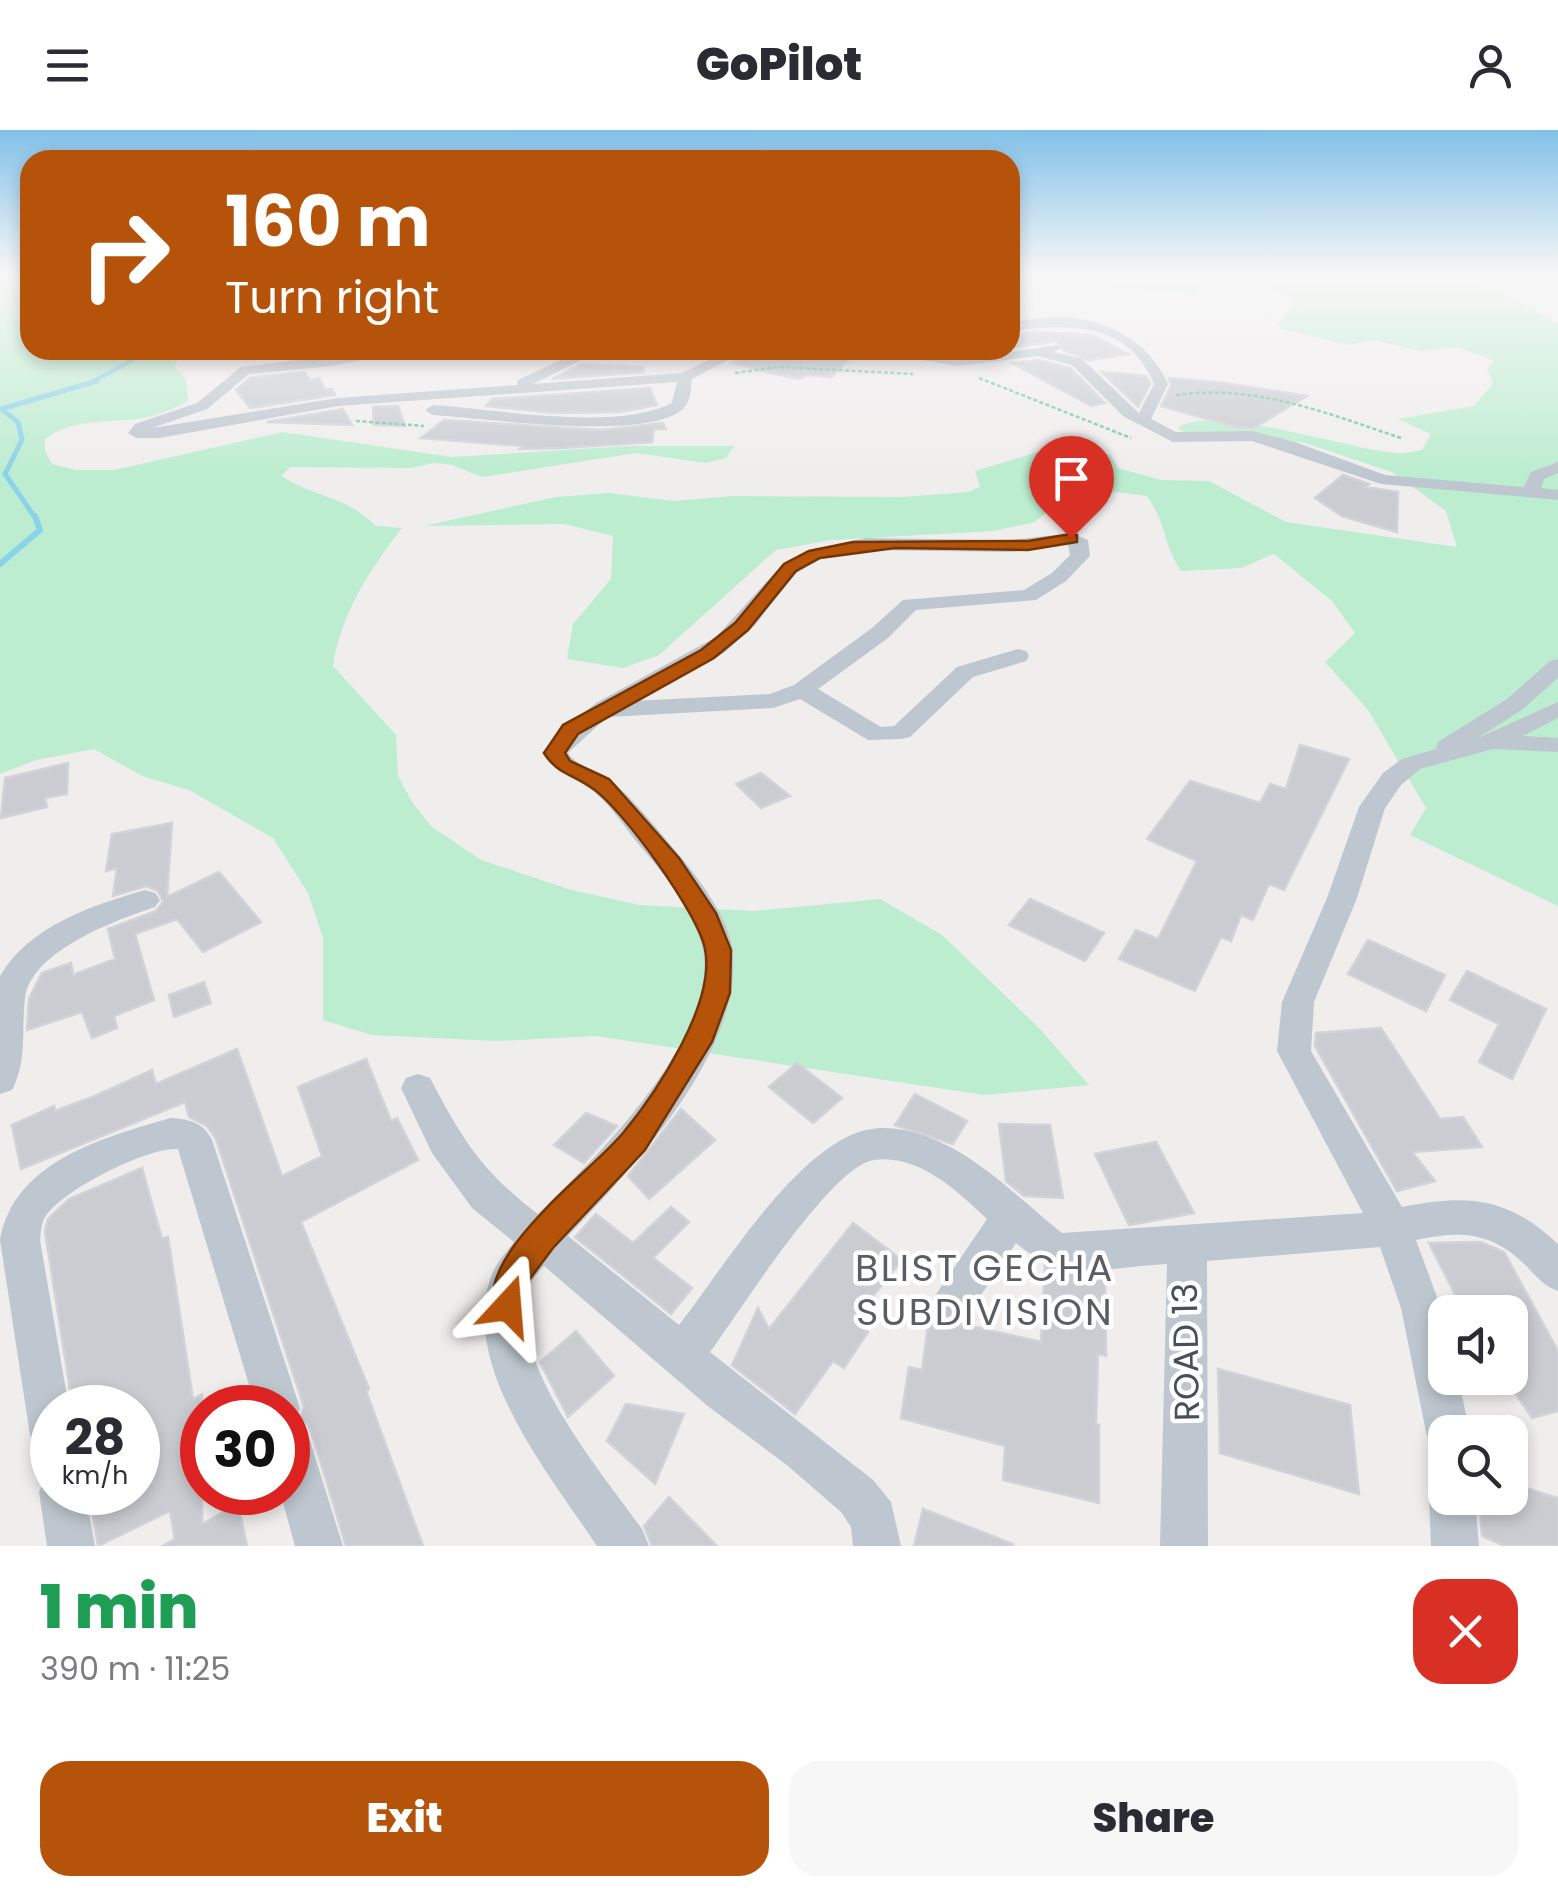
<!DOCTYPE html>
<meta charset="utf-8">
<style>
:root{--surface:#fff;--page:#f7f7f7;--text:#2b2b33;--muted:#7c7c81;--accent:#b45309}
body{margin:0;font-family:Poppins,sans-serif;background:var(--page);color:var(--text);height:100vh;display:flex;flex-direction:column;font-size:38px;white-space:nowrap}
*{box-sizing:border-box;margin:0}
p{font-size:32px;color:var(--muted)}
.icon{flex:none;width:55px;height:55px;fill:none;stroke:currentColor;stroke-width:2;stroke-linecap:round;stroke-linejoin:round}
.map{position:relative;height:1416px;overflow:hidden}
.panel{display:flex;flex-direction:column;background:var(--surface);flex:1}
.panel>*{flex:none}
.guide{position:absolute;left:20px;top:20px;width:1000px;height:210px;border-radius:30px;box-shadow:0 5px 15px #0003;background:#b45309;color:#fff;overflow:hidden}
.fabs{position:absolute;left:1428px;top:1165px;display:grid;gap:20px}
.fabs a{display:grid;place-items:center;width:100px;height:100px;border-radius:20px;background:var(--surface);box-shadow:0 5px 15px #0003;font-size:50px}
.speed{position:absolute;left:30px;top:1255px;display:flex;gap:20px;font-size:50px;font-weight:700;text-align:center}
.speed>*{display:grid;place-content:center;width:130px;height:130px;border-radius:50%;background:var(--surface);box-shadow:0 5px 15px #0003;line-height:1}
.speed small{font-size:25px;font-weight:400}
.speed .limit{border:15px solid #d22;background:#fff;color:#111}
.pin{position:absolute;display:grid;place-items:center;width:85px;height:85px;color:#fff;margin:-102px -42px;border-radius:50% 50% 50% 0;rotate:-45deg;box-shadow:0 0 10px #0007}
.pin .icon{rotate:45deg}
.me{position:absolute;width:110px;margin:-55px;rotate:19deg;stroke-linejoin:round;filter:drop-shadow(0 0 8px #0008)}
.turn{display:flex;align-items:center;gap:35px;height:210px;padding:0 40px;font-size:45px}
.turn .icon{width:130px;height:130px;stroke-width:2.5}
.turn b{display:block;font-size:70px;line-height:85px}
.round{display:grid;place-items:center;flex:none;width:105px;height:105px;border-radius:30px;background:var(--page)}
.overview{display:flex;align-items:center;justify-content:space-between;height:170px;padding:0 40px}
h1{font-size:60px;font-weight:800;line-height:75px;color:#1e9e55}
.action{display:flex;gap:20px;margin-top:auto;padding:20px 40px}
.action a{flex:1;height:115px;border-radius:30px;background:var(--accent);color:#fff;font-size:40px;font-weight:800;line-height:115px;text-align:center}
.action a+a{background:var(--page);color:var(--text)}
header{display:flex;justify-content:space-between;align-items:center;height:130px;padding:0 40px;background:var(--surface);font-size:45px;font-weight:800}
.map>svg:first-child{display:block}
</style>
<header><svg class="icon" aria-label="menu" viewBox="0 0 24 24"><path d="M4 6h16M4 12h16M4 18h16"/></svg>GoPilot<svg class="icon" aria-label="person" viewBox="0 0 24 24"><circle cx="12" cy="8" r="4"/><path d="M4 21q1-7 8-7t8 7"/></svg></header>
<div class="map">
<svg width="1558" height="1416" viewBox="0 0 1558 1416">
<rect width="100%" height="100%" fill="#f0eded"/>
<path fill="#bcedd0" d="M 0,146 L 30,146 L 30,220 L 194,220 L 178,229 L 174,237 L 186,249 L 188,270 L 183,274 C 168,281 154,287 137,289 C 104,293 75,288 45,309 L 45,321 L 52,334 L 76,340 L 114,340 L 282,302 L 452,327 L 628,316 L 734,316 L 726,328 L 706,333 L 636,323 L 482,347 L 452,335 L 433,333 L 412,338 L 290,337 L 282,346 C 315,369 342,363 376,396 L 402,398 C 370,439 340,485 333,536 L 396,605 L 398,646 L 412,672 L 432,697 L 481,730 L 568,759 L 639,775 L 753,781 L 880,769 L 942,805 L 1038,897 L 1089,955 L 984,965 L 596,906 L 496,911 L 372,905 L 323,890 L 323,808 L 308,763 L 273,708 L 189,660 L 142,646 L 94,619 L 36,630 L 0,644 Z
M 1101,146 L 1492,146 L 1479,150 L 1558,194 L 1558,776 L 1410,705 L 1426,678 L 1368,580 L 1325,532 L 1355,503 L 1332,471 L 1274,424 L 1241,438 L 1181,441 C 1162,412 1168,396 1147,366 L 1116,362 L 1059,371 L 1035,392 L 994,401 L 831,410 L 776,420 L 659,525 L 623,538 L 567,529 L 573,494 L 611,449 L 613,406 L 564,394 L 424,396 L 556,367 L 609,363 L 673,371 L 733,366 L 903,367 L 968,362 L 980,357 L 975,341 L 1054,317 L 1111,325 L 1118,338 L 1161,350 L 1209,351 L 1286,392 L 1457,417 L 1446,381 L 1392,342 L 1305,313 L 1245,303 L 1185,303 L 1178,298 C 1211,272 1356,322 1399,323 C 1406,323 1415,321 1422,320 L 1431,304 L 1398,289 L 1474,276 L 1493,254 L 1487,238 L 1494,231 L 1458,217 L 1421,221 L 1375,210 L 1348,215 L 1282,199 L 1278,193 L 1286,182 L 1298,176 L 1296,170 L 1248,151 L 1229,148 L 1194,164 L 1109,158 L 1101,153 Z"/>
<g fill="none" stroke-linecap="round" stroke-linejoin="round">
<path stroke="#8ad3e8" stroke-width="4" d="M 90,253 L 151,220"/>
<path stroke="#8ad3e8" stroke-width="5" d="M 36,389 L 5,344 L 22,310 L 18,292 L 1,279 L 97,251"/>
<path stroke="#8ad3e8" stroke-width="6" d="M 0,434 L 40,400 L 35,386"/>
</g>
<path fill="#caccd2" stroke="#d1d3d9" stroke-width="2.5" d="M 1032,202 L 1092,205 L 1129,224 L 1088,230 L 1063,220 L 1057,211 L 1010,218 L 1010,208 Z
M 750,220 L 859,220 L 831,247 L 807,245 L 798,249 L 731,233 Z
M 1038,230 L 1070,238 L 1105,273 L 1091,276 L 1012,233 Z
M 582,234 L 643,237 L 644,242 L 552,249 Z
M 304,242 L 310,250 L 319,248 L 325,260 L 332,259 L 335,265 L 250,278 L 236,260 L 250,248 Z
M 1102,242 L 1146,246 L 1150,254 L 1138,277 Z
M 1169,248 L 1224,253 L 1307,266 L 1254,298 L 1235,297 L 1161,276 L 1171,256 Z
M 650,258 L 657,275 L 620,282 L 556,283 L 486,276 L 492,269 Z
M 398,276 L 405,296 L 374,295 L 373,277 Z
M 343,279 L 352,295 L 267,292 L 338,280 Z
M 444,290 L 601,300 L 663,293 L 666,299 L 654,299 L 652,312 L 562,318 L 520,319 L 523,316 L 421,308 Z
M 1343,345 L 1369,354 L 1366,357 L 1398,362 L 1397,402 L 1342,386 L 1315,368 Z
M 1300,615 L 1349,629 L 1284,760 L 1269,754 L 1253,790 L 1241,785 L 1231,811 L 1221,807 L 1195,861 L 1119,829 L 1136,800 L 1158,809 L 1197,731 L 1147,709 L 1190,651 L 1260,673 L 1270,654 L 1286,659 Z
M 68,633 L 67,664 L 45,668 L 47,677 L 1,688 L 5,648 Z
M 761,643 L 790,666 L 761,678 L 736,654 Z
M 172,693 L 167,767 L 219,742 L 261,792 L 203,822 L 177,789 L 135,804 L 154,870 L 114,886 L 117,898 L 92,908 L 82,882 L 27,900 L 29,869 L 42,843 L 71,833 L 73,845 L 115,829 L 108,799 L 156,781 L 163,772 L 158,761 L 146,756 L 113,766 L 117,738 L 106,741 L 112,704 Z
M 1030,769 L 1104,803 L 1085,831 L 1009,795 Z
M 1368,810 L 1445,845 L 1426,881 L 1348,844 Z
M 1467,841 L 1546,879 L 1512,949 L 1479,932 L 1499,894 L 1450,870 Z
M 204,852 L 211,873 L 174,887 L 169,865 Z
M 1381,898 L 1440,989 L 1463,987 L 1482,1017 L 1412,1022 L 1435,1051 L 1397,1061 L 1315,916 L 1316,903 Z
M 237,919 L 282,1046 L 322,1026 L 298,957 L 366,929 L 391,991 L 397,988 L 418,1030 L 301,1092 L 369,1259 L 366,1261 L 423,1416 L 346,1416 L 314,1310 L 308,1294 L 300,1289 L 304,1277 L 216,1009 L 207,996 L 189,987 L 185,972 L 21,1039 L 12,995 L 54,976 L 55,981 L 95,966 L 152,940 L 156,954 Z
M 797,933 L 842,968 L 813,993 L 769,957 Z
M 915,964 L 967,991 L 953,1014 L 895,995 Z
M 681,979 L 715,1010 L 649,1069 L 628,1046 Z
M 586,983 L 617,996 L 584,1033 L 554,1015 Z
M 999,994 L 1050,995 L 1063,1068 L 1024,1066 L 1006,1051 Z
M 1156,1012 L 1194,1083 L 1129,1095 L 1095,1024 Z
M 142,1038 L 162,1109 L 168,1107 L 193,1269 L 202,1264 L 202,1394 L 238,1374 L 247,1416 L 162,1416 L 175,1409 L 170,1381 L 98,1416 L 89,1362 L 138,1362 L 138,1278 L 73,1278 L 45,1101 L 48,1089 L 69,1069 Z
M 671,1077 L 689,1092 L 653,1128 L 692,1158 L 671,1184 L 575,1107 L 596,1084 L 633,1113 Z
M 853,1093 L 902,1130 L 853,1191 L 868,1202 L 844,1238 L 833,1231 L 795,1284 L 732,1235 L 758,1178 L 769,1199 Z
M 1480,1112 L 1504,1122 L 1558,1221 L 1558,1281 L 1532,1288 L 1510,1255 L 1510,1182 L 1464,1182 L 1429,1113 Z
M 1045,1135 L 1069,1142 L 1105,1143 L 1106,1226 L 1098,1224 L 1096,1295 L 1099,1295 L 1099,1373 L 1003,1350 L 1005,1316 L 901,1288 L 909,1237 L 922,1240 L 929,1189 L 948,1199 L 963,1194 L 1041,1212 Z
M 576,1201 L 614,1246 L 568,1287 L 540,1232 Z
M 1218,1239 L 1350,1275 L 1359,1364 L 1220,1323 Z
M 626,1274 L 684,1284 L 655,1354 L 607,1311 Z
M 1510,1353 L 1558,1368 L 1558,1416 L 1505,1416 L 1482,1406 L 1479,1368 L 1510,1368 Z
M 669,1367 L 717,1416 L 652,1416 L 644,1396 Z
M 923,1379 L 1013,1414 L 1013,1416 L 914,1416 Z"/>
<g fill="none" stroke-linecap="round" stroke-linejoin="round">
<path stroke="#75c9a2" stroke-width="2.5" stroke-dasharray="4 2.5" stroke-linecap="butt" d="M 735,243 L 779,237 L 913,244
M 979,248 L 1131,308
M 1176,265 C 1256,254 1326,283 1401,308
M 356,291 L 424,296"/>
<path fill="#bec7cf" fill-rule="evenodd" d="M 1040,188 C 1092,182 1147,205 1168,254 L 1151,289 L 1176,302 L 1252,301 L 1295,312 L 1385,345 L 1524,357 L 1531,342 L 1558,332 L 1558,343 L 1544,349 L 1541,358 L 1558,360 L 1558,370 L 1381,354 L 1252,311 L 1173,312 L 1123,286 L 1072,235 L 1038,226 L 958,236 L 916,229 L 896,220 L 978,227 L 1058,215 L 1060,218 L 1054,222 L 1082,229 L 1139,283 L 1154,254 C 1128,190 1066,194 1010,201 L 1010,193 Z
M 378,220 L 409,220 L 332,236 L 249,244 L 207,279 L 152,298 L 338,268 L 517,255 L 518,250 L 583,220 L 601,220 L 533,254 L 682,243 L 729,220 L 747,220 L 692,249 C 691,259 691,271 683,279 C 646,312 485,288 433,285 L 425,280 L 433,275 C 497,279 616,302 672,273 L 677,252 L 338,276 L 159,308 L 136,308 L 128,303 L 135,294 L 197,273 L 241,237 Z
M 1071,403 L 1088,410 L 1090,426 L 1066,451 L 1036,470 L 916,480 L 888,508 L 818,559 L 881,597 L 894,596 L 957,537 L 1018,519 L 1026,521 L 1029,526 L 1026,531 L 973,547 L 910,607 L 901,609 L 868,610 L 800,569 L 773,578 L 607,587 L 568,623 C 578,638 599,639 612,651 C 636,672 658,700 679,725 C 700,750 731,791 733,824 C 741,924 632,1039 568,1106 L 679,1195 C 722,1140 797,1016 866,1000 C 895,993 928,1005 954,1019 C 993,1041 1027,1075 1062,1103 L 1363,1083 L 1277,921 L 1282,872 L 1327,768 L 1359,677 L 1383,643 L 1402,629 L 1436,619 L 1438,612 L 1507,569 L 1550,531 L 1558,529 L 1558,548 L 1523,579 L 1478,608 L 1558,572 L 1558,588 L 1523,606 L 1558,608 L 1558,622 L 1493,619 L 1420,639 L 1401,655 L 1385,678 L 1357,768 L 1314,872 L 1311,921 L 1402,1077 C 1467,1064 1507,1066 1558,1114 L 1558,1161 C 1541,1155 1534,1143 1521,1131 C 1488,1101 1458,1101 1416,1110 L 1445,1189 L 1445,1248 L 1458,1248 L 1470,1302 L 1445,1302 L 1445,1323 L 1432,1318 L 1426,1302 L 1401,1178 L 1380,1117 L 1207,1131 L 1208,1416 L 1160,1416 L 1167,1134 C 1109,1137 1063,1154 1016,1113 L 964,1190 L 949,1196 L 934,1190 L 928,1176 L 987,1089 C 957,1061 919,1024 874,1030 C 832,1035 738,1184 710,1222 L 873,1350 L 891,1372 L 901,1416 L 853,1416 L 851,1397 L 841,1382 L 788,1336 L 709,1277 L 544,1136 C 540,1141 533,1148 530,1154 C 501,1225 603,1344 642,1399 L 649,1416 L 597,1416 C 550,1345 457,1234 492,1144 C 497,1132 506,1122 514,1112 L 472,1078 L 432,1023 L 401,958 L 406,948 L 418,944 L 430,948 C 462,1009 482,1042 538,1084 C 596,1027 718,909 703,820 C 696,782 664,744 640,716 C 625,698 609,672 590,659 C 571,645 556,643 542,623 L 561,600 L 596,573 L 716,507 L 781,436 L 806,421 L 865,408 L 1011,410 ZM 1068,415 L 1070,425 L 1052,443 L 1024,460 L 903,470 L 872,498 L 794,555 L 770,564 L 633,571 L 724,523 L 755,495 L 795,444 L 820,429 L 865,420 L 1011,422 Z
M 145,760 L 155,763 L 160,770 L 155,777 C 116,790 31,821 25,868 C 21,900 28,929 12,960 L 0,964 L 0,846 C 29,796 93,775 145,760 Z
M 170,988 C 189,989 203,992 212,1010 L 300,1278 L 295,1291 L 304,1295 L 310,1311 L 343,1416 L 295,1416 L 280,1362 L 288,1362 L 288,1278 L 256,1278 L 178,1019 C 147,1017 62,1060 45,1087 C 41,1093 41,1102 40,1110 L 69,1278 L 52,1278 L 52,1327 L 36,1321 L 30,1305 L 0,1110 C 14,1031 103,1008 170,988 Z
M 52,1343 L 52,1362 L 85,1362 L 95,1416 L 47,1416 L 39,1362 L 46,1346 Z
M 1445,1348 L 1445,1368 L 1475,1368 L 1479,1416 L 1431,1416 L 1429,1368 L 1436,1352 Z"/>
</g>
<linearGradient id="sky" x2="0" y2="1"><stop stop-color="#82c0e8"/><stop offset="0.42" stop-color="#f8f7f7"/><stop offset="1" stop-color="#f8f7f7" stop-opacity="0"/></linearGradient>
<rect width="1558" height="344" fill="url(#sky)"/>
<path fill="#b45309" stroke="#753606" stroke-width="2.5" d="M 1071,404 L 1077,405 L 1077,412 L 1028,420 L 895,418 L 820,428 L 796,441 L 748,500 L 714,528 L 578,604 L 565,623 L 570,631 L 609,649 L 679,728 L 716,783 L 731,820 L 730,863 L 712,912 L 645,1020 L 553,1118 L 526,1154 L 520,1188 L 508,1193 L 496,1188 C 470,1127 588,1045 623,1003 C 657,962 716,873 705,819 C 698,783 622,678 592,658 C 573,644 557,644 544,623 L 563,595 L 701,520 L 735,493 L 784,434 L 809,421 L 853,412 L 1028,411 Z"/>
<g text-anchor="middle" stroke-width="9" stroke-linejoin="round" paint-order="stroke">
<g font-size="35" fill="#46505a" stroke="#fff">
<text transform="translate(1186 1222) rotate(-91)" y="12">ROAD 13</text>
</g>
<g font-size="38" letter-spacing="2.5" fill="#5a5d62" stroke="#fff">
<text x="985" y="1151">BLIST GECHA<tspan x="985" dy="44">SUBDIVISION</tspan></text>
</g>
</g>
</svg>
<div class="fabs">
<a><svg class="icon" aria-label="sound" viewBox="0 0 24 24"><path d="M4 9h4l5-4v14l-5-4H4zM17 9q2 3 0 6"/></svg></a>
<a><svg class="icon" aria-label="search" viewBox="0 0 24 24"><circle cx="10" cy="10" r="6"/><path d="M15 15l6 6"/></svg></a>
</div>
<div class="speed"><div>28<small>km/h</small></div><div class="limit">30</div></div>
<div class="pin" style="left:1071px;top:408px;background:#d93025"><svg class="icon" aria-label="arrive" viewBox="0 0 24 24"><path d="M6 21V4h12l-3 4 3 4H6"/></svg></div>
<svg class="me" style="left:508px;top:1176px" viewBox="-20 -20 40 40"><path d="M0-17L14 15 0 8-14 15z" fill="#b45309" stroke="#fff" stroke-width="4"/></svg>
<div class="guide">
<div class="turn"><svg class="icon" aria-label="right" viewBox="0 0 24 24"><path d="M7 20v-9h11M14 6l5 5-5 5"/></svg><div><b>160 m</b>Turn right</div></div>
</div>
</div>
<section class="panel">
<div class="overview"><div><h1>1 min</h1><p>390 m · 11:25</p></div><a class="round" style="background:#d93025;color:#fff"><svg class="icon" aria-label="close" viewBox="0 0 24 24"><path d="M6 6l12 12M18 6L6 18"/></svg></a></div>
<div class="action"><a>Exit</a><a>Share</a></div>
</section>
